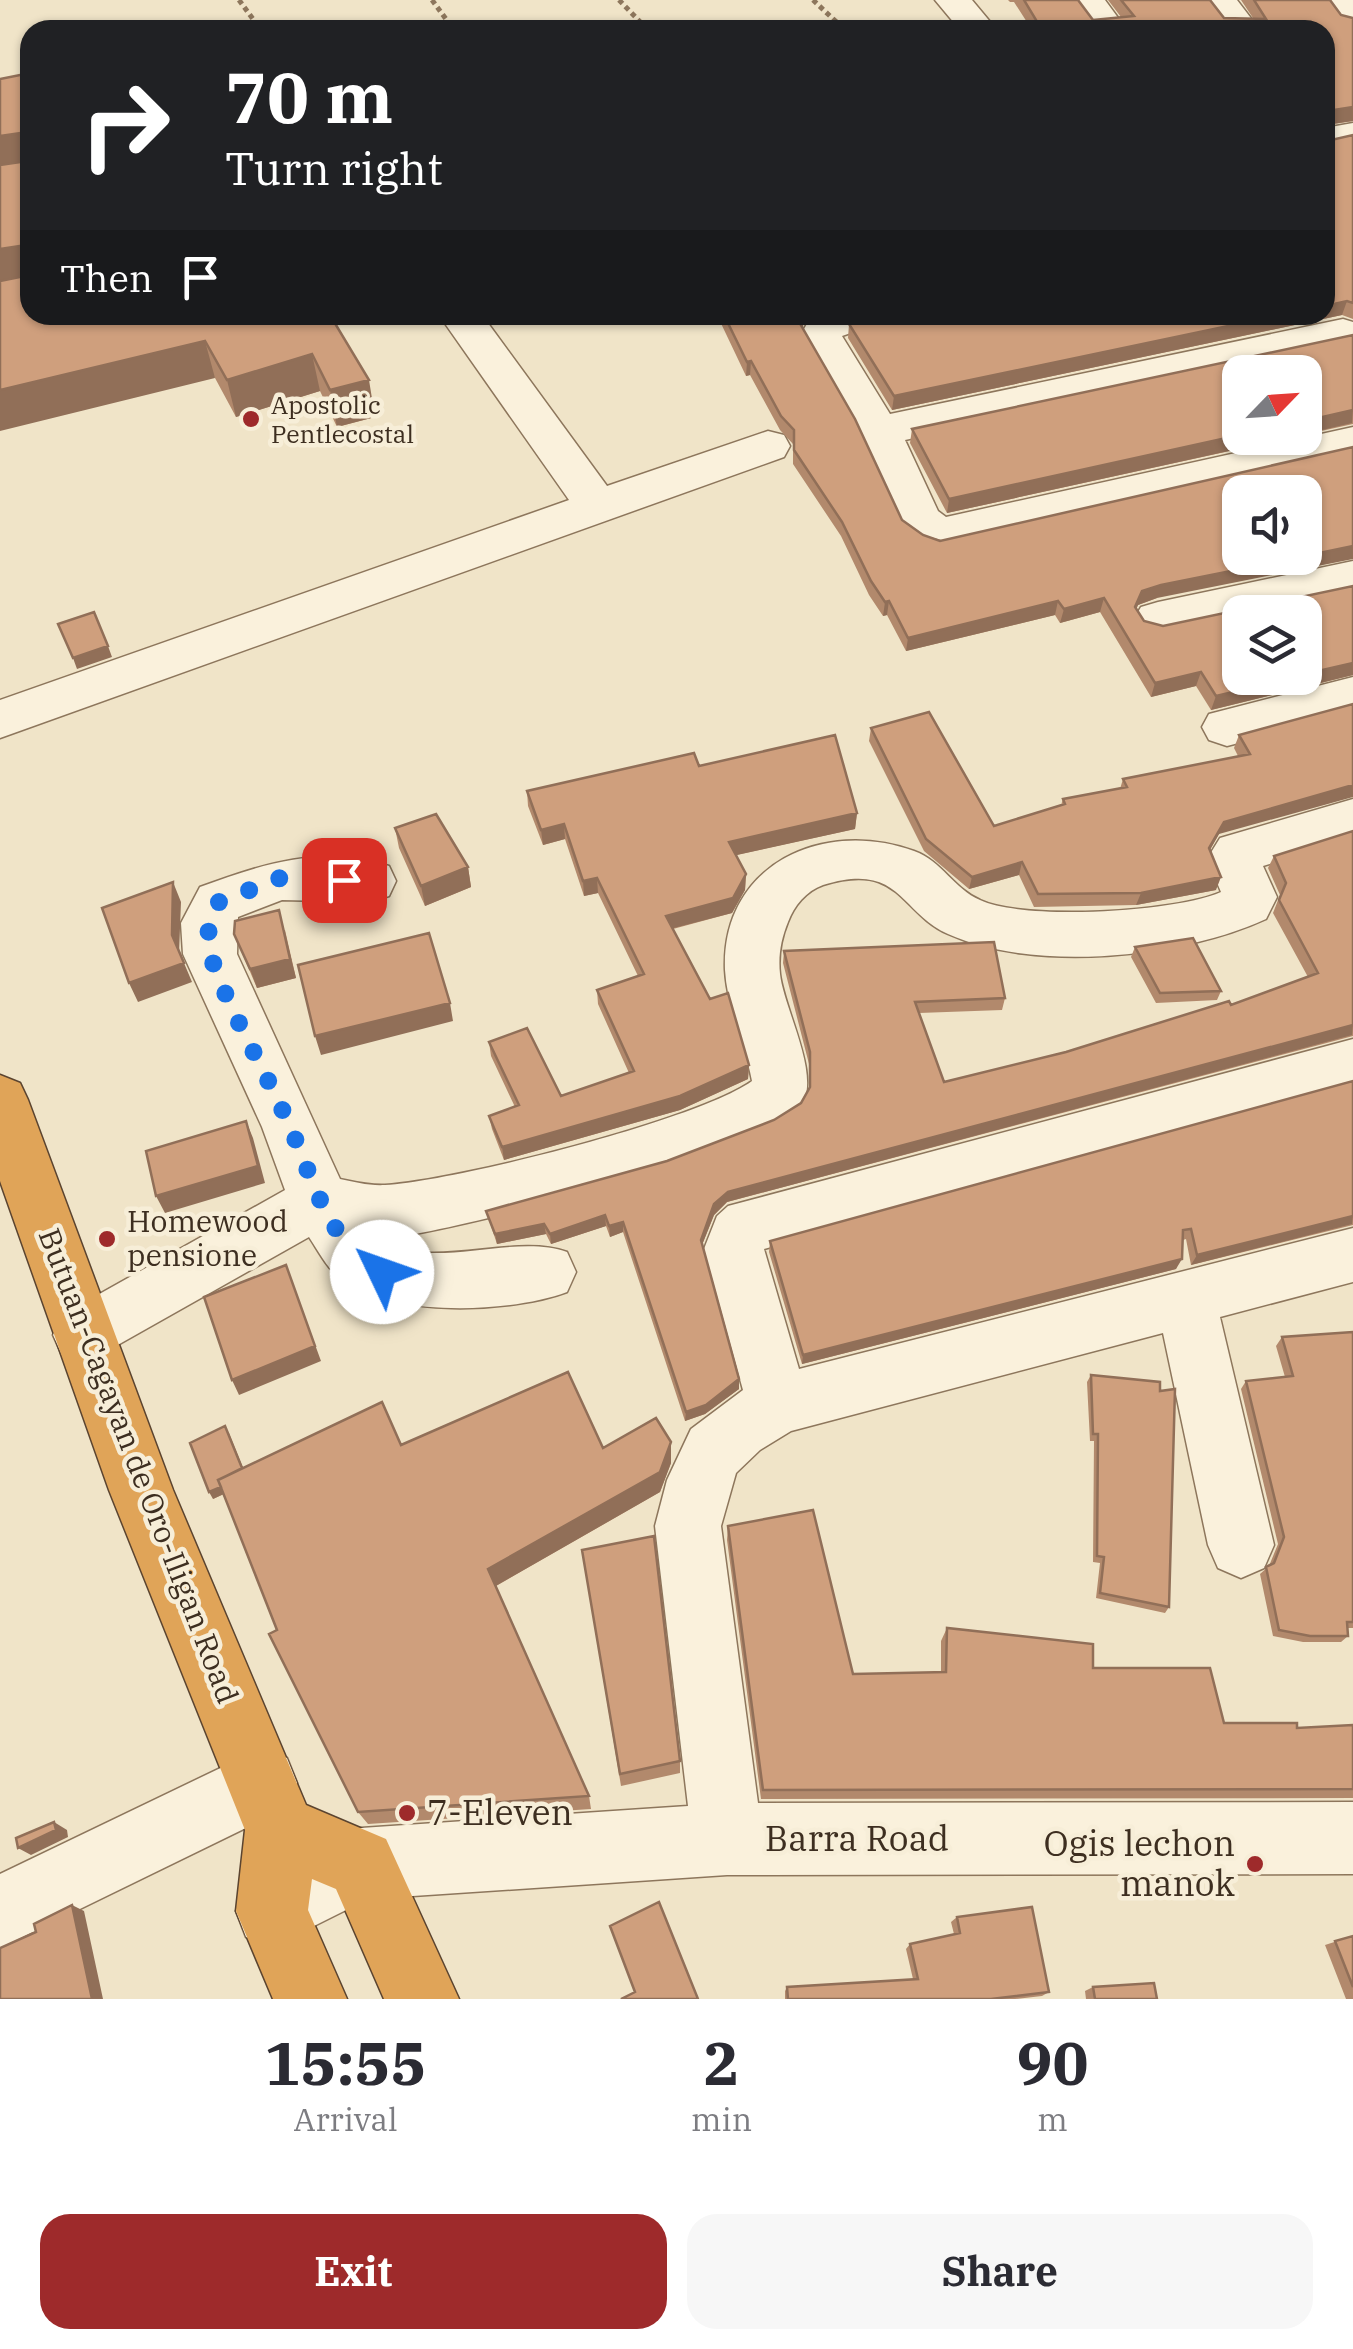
<!DOCTYPE html>
<style>
:root{--surface:#fff;--page:#f7f7f7;--text:#2b2b33;--muted:#7c7c81;--accent:#9e2a2b}
body{margin:0;font-family:"IBM Plex Serif",serif;background:var(--page);color:var(--text);height:100vh;display:flex;flex-direction:column;font-size:38px;white-space:nowrap}
*{box-sizing:border-box;margin:0}
p{font-size:32px;color:var(--muted)}
.icon{flex:none;width:55px;height:55px;fill:none;stroke:currentColor;stroke-width:2;stroke-linecap:round;stroke-linejoin:round}
.map{position:relative;height:1999px;overflow:hidden}
.sheet{display:flex;flex-direction:column;background:var(--surface);flex:1}
.sheet>*{flex:none}
.banner{position:absolute;left:20px;top:20px;width:1315px;height:305px;border-radius:30px;box-shadow:0 2px 8px #0004;background:#202124;color:#fff;overflow:hidden}
.needle{width:65px;rotate:65deg}
.tools{position:absolute;left:1222px;top:355px;display:grid;gap:20px}
.tools a{display:grid;place-items:center;width:100px;height:100px;border-radius:20px;background:var(--surface);box-shadow:0 2px 8px #0004;font-size:50px}
.pin{position:absolute;display:grid;place-items:center;width:85px;height:85px;color:#fff;margin:-42px;border-radius:20px;box-shadow:0 5px 15px #0006}
.me{position:absolute;width:110px;margin:-55px;rotate:312deg;stroke-linejoin:round;filter:drop-shadow(0 0 8px #0008)}
.turn{display:flex;align-items:center;gap:35px;height:210px;padding:0 40px;font-size:45px}
.turn .icon{width:130px;height:130px;stroke-width:2.5}
.turn b{display:block;font-size:70px;line-height:85px}
.then{display:flex;align-items:center;height:95px;padding:0 40px;background:#0003;gap:20px;font-size:38px}
.eta{display:flex;justify-content:space-evenly;align-items:center;height:170px;text-align:center}
.eta b{font-size:60px;font-weight:800;line-height:70px}
.cta{display:flex;gap:20px;margin-top:auto;padding:20px 40px}
.cta a{flex:1;height:115px;border-radius:30px;background:var(--accent);color:#fff;font-size:40px;font-weight:800;line-height:115px;text-align:center}
.cta a+a{background:var(--page);color:var(--text)}
.map>svg:first-child{display:block}
</style>
<div class="map">
<svg width="1353" height="1999" viewBox="0 0 1353 1999">
<rect width="100%" height="100%" fill="#f0e4c8"/>
<g fill="none" stroke-linecap="round" stroke-linejoin="round">
<g stroke="#8d765c" stroke-width="3">
<path id="minor" d="M 935,0 L 972,0 L 997,30 L 960,30 Z
M 1068,0 L 1105,0 L 1127,30 L 1090,30 Z
M 1200,0 L 1237,0 L 1260,30 L 1223,30 Z
M 1319,0 L 1353,0 L 1353,30 L 1340,27 Z
M 1353,123 L 1353,145 L 1325,152 L 1325,128 Z
M 439,315 L 482,315 L 607,486 L 768,431 L 784,435 L 790,446 L 784,457 L 0,738 L 0,700 L 569,500 Z
M 812,315 L 883,315 L 877,324 L 842,336 L 890,414 L 1343,319 L 1353,322 L 1353,344 L 1343,347 L 905,440 L 938,511 L 946,517 L 1353,427 L 1353,457 L 939,551 L 923,546 L 904,532 L 857,431 L 800,336 Z
M 1353,561 L 1353,595 L 1270,612 L 1240,612 L 1240,619 L 1158,636 L 1141,631 L 1134,619 L 1141,607 L 1158,602 Z
M 1353,677 L 1353,713 L 1227,746 L 1209,740 L 1202,727 L 1209,714 Z
M 1353,799 L 1353,839 L 1263,866 L 1277,897 L 1266,919 C 1182,958 1034,973 948,934 C 899,912 901,861 823,885 C 806,891 794,906 788,922 C 781,939 778,956 780,974 C 784,1011 825,1081 798,1111 C 761,1152 443,1235 380,1239 C 430,1273 513,1232 567,1252 L 576,1272 L 567,1292 C 511,1313 392,1318 342,1280 C 328,1270 319,1252 309,1237 L 84,1364 L 62,1355 L 53,1335 L 62,1315 L 285,1190 L 262,1127 L 183,954 L 181,923 L 200,887 C 263,864 322,844 389,866 L 396,881 L 389,896 L 370,902 L 282,900 L 238,917 L 237,954 L 340,1179 C 354,1182 370,1186 385,1185 C 455,1181 698,1120 752,1081 C 745,1044 727,1007 725,970 C 721,864 824,818 914,851 C 942,861 954,889 980,900 C 1025,921 1176,912 1221,892 L 1207,859 L 1220,838 Z
M 1353,1039 L 1353,1087 L 764,1249 L 799,1369 L 1353,1228 L 1353,1282 L 1220,1317 L 1274,1545 L 1264,1568 L 1241,1578 L 1218,1568 L 1208,1545 L 1163,1333 L 791,1431 L 760,1450 L 736,1473 L 721,1526 L 758,1803 L 1353,1802 L 1353,1874 L 727,1875 L 368,1899 L 272,1947 L 246,1937 L 236,1911 L 246,1885 L 361,1828 L 688,1806 L 655,1526 L 667,1480 L 691,1429 L 743,1390 L 704,1249 L 717,1216 L 728,1206 Z
M 262,1748 L 287,1758 L 297,1783 L 287,1808 L 0,1948 L 0,1874 Z"/>
</g>
<g stroke="#5b4430" stroke-width="3">
<path id="highway" d="M 0,1075 L 20,1083 L 28,1100 L 173,1490 L 306,1805 L 386,1839 L 459,1999 L 384,1999 L 336,1889 L 312,1879 L 308,1910 L 347,1999 L 273,1999 L 236,1911 L 245,1830 L 109,1490 L 0,1181 Z"/>
</g>
<path stroke="#8d765c" stroke-width="5" stroke-dasharray="5 4" stroke-linecap="butt" d="M 239,0 L 261,30
M 432,0 L 454,30
M 619,0 L 648,30
M 813,0 L 845,30"/>
<use href="#minor" fill="#faf1dc" fill-rule="evenodd"/>
<use href="#highway" fill="#e0a458" fill-rule="evenodd"/>
</g>
<path fill="#b2896c" d="M 1008,0 L 1078,0 L 1093,20 L 1121,17 L 1108,0 L 1210,0 L 1224,18 L 1253,18 L 1241,0 L 1330,0 L 1341,15 L 1353,18 L 1353,121 L 1327,125 L 1327,141 L 1353,135 L 1353,319 L 1342,315 L 892,410 L 848,338 L 849,324 L 1325,315 L 1325,30 L 1032,30 L 1014,2 L 1010,2 Z
M 0,79 L 330,315 L 375,417 L 337,427 L 320,391 L 236,417 L 215,378 Z
M 717,315 L 810,315 L 802,327 L 902,520 L 923,535 L 1157,598 L 1138,605 L 1136,609 L 1144,621 L 1163,626 L 1353,586 L 1353,675 L 1211,710 L 1196,686 L 1151,697 L 1100,612 L 1060,623 L 1055,615 L 906,651 L 887,615 L 883,616 L 869,595 L 841,536 L 793,464 L 793,444 L 780,430 L 750,375 L 746,376 Z
M 1353,335 L 1353,424 L 947,513 L 910,443 L 912,429 Z
M 1353,704 L 1219,834 L 1210,850 L 1216,890 L 1136,905 L 1034,907 L 1019,875 L 969,889 L 924,851 L 869,741 L 871,728 L 994,826 L 1061,805 L 1063,799 L 1120,789 L 1123,779 L 1238,756 L 1234,748 L 1239,735 Z
M 699,766 L 857,813 L 855,829 L 736,855 L 746,874 L 745,890 L 732,913 L 673,929 L 710,999 L 749,1065 L 748,1079 L 680,1110 L 504,1160 L 492,1129 L 489,1116 L 515,1107 L 491,1056 L 489,1042 L 561,1096 L 629,1073 L 598,1004 L 597,990 L 638,976 L 598,893 L 584,896 L 565,839 L 543,845 L 528,806 L 527,791 Z
M 395,828 L 468,867 L 471,887 L 425,906 L 399,848 Z
M 1353,831 L 1353,1036 L 727,1202 L 714,1215 L 702,1245 L 739,1379 L 739,1389 L 705,1414 L 685,1421 L 623,1232 L 610,1237 L 606,1226 L 551,1244 L 546,1234 L 497,1244 L 486,1211 L 667,1161 L 774,1120 L 801,1103 L 809,1089 L 809,1064 L 783,963 L 784,951 L 1005,998 L 1002,1010 L 919,1013 L 944,1082 L 1066,1052 L 1231,1005 L 1308,977 L 1273,913 L 1280,895 L 1268,868 L 1274,856 Z
M 285,930 L 296,978 L 257,988 L 234,934 Z
M 1135,947 L 1221,991 L 1217,1000 L 1156,1003 L 1131,957 Z
M 1353,1081 L 1353,1225 L 1191,1265 L 1186,1239 L 1183,1240 L 1176,1269 L 802,1364 L 769,1252 L 770,1241 Z
M 1353,1332 L 1353,1628 L 1348,1628 L 1348,1636 L 1341,1642 L 1303,1642 L 1273,1636 L 1260,1574 L 1269,1566 L 1278,1544 L 1241,1389 L 1246,1381 L 1285,1377 L 1276,1346 L 1282,1337 Z
M 1091,1375 L 1169,1607 L 1165,1613 L 1096,1598 L 1100,1563 L 1093,1562 L 1094,1441 L 1090,1441 L 1087,1382 Z
M 229,1433 L 243,1468 L 401,1445 L 603,1448 L 671,1442 L 671,1463 L 660,1492 L 496,1586 L 589,1796 L 591,1809 L 368,1824 L 358,1812 L 277,1630 L 224,1494 L 213,1499 Z
M 728,1526 L 853,1674 L 941,1672 L 941,1641 L 947,1628 L 1093,1668 L 1224,1723 L 1297,1728 L 1353,1725 L 1353,1798 L 761,1799 L 727,1540 Z
M 582,1550 L 680,1761 L 680,1773 L 621,1786 Z
M 957,1917 L 1049,1992 L 1042,1996 L 1015,1999 L 785,1999 L 785,1991 L 787,1987 L 913,1979 L 906,1949 L 910,1944 L 954,1934 L 951,1922 Z
M 1353,1936 L 1353,1999 L 1346,1999 L 1325,1945 Z
M 1093,1987 L 1157,1999 L 1086,1999 L 1085,1991 Z"/>
<path fill="#916f58" d="M 1353,107 L 1353,121 L 1325,125 L 1327,111 Z
M 21,133 L 30,162 L 0,175 L 0,136 Z
M 20,246 L 30,276 L 0,289 L 0,249 Z
M 1347,301 L 1342,315 L 892,410 L 894,396 L 1281,315 L 1325,315 L 1325,306 Z
M 801,315 L 810,315 L 797,334 L 798,320 Z
M 205,341 L 215,378 L 0,431 L 0,390 Z
M 312,354 L 320,391 L 236,417 L 227,380 Z
M 751,361 L 750,375 L 746,376 L 747,362 Z
M 369,380 L 375,417 L 337,427 L 330,390 Z
M 1353,410 L 1352,423 L 1305,434 L 1305,421 Z
M 1240,435 L 1240,438 L 1288,438 L 947,513 L 949,499 Z
M 1353,546 L 1353,559 L 1157,598 L 1138,605 L 1131,621 L 1142,591 L 1161,585 L 1296,558 L 1305,558 L 1305,556 Z
M 1104,598 L 1100,612 L 1060,623 L 1064,609 Z
M 889,601 L 887,615 L 883,616 L 885,602 Z
M 1058,601 L 1055,615 L 906,651 L 908,638 Z
M 108,646 L 112,657 L 77,669 L 73,658 Z
M 1353,663 L 1353,675 L 1211,710 L 1216,696 L 1292,678 L 1305,678 L 1305,674 Z
M 1201,672 L 1196,686 L 1151,697 L 1155,683 Z
M 1353,785 L 1353,797 L 1219,834 L 1204,860 L 1209,848 L 1224,822 Z
M 857,813 L 855,829 L 728,857 L 729,842 Z
M 564,824 L 565,839 L 543,845 L 541,830 Z
M 1022,862 L 1019,875 L 969,889 L 972,877 Z
M 468,867 L 471,887 L 425,906 L 421,886 Z
M 746,874 L 745,890 L 732,913 L 666,930 L 666,916 Z
M 1221,877 L 1216,890 L 1136,905 L 1141,893 Z
M 597,878 L 598,893 L 584,896 L 583,881 Z
M 173,882 L 181,902 L 179,954 L 172,935 Z
M 279,910 L 296,978 L 257,988 L 250,969 Z
M 184,963 L 192,982 L 138,1002 L 129,983 Z
M 450,1003 L 453,1021 L 321,1055 L 315,1036 Z
M 1353,1025 L 1352,1035 L 727,1202 L 714,1215 L 700,1250 L 701,1240 L 714,1204 L 728,1192 Z
M 749,1065 L 748,1079 L 680,1110 L 504,1160 L 502,1147 Z
M 246,1121 L 253,1138 L 265,1183 L 165,1213 L 156,1196 Z
M 605,1215 L 606,1226 L 551,1244 L 550,1234 Z
M 1353,1216 L 1352,1224 L 1191,1265 L 1197,1255 Z
M 623,1222 L 623,1232 L 610,1237 L 609,1226 Z
M 544,1224 L 546,1234 L 497,1244 L 495,1234 Z
M 1182,1259 L 1176,1269 L 802,1364 L 803,1355 Z
M 286,1265 L 321,1361 L 239,1395 L 232,1380 Z
M 739,1379 L 739,1389 L 705,1414 L 685,1421 L 686,1412 Z
M 225,1426 L 249,1482 L 213,1499 L 209,1492 Z
M 671,1442 L 671,1463 L 660,1492 L 494,1587 L 488,1569 Z
M 54,1822 L 67,1830 L 68,1837 L 31,1855 L 18,1848 Z
M 72,1905 L 84,1911 L 103,1999 L 92,1999 Z"/>
<path fill="#cf9f7d" stroke="#916f58" stroke-width="2.5" d="M 1024,0 L 1078,0 L 1093,20 L 1134,16 L 1121,0 L 1210,0 L 1224,18 L 1266,19 L 1254,0 L 1330,0 L 1341,15 L 1353,18 L 1353,107 L 1327,111 L 1327,141 L 1353,135 L 1353,303 L 1347,301 L 1325,306 L 1325,30 L 1042,30 Z
M 30,73 L 30,315 L 330,315 L 369,380 L 330,390 L 312,354 L 227,380 L 205,341 L 0,390 L 0,281 L 20,277 L 20,246 L 0,249 L 0,165 L 21,162 L 21,133 L 0,136 L 0,79 Z
M 724,315 L 801,315 L 798,320 L 855,419 L 902,520 L 923,535 L 940,541 L 1353,447 L 1353,546 L 1305,556 L 1305,492 L 1240,492 L 1240,558 L 1296,558 L 1161,585 L 1142,591 L 1135,607 L 1144,621 L 1163,626 L 1353,586 L 1353,663 L 1305,674 L 1305,612 L 1240,612 L 1240,678 L 1292,678 L 1216,696 L 1201,672 L 1155,683 L 1104,598 L 1064,609 L 1058,601 L 908,638 L 889,601 L 885,602 L 871,581 L 842,522 L 794,450 L 794,430 L 781,416 L 751,361 L 747,362 Z
M 875,315 L 1281,315 L 894,396 L 849,324 Z
M 1353,335 L 1353,410 L 1305,421 L 1305,372 L 1240,372 L 1240,435 L 949,499 L 912,429 Z
M 94,612 L 108,646 L 73,658 L 58,624 Z
M 1353,704 L 1353,785 L 1224,822 L 1209,848 L 1221,877 L 1141,893 L 1038,894 L 1022,862 L 972,877 L 926,839 L 871,728 L 929,712 L 994,826 L 1065,804 L 1063,799 L 1127,787 L 1123,779 L 1250,754 L 1239,735 Z
M 835,735 L 857,813 L 729,842 L 746,874 L 733,898 L 666,916 L 710,999 L 728,993 L 749,1065 L 680,1096 L 502,1147 L 489,1116 L 519,1105 L 489,1042 L 527,1028 L 561,1096 L 634,1071 L 597,990 L 644,974 L 597,878 L 583,881 L 564,824 L 541,830 L 527,791 L 694,753 L 699,766 Z
M 436,814 L 468,867 L 421,886 L 395,828 Z
M 1353,831 L 1353,1025 L 728,1192 L 714,1204 L 701,1240 L 739,1379 L 706,1405 L 686,1412 L 623,1222 L 609,1226 L 605,1215 L 550,1234 L 544,1224 L 495,1234 L 486,1211 L 667,1161 L 774,1120 L 801,1103 L 810,1087 L 810,1052 L 784,951 L 994,942 L 1005,998 L 915,1002 L 944,1082 L 1066,1052 L 1229,1001 L 1231,1005 L 1318,973 L 1279,900 L 1286,883 L 1274,856 Z
M 173,882 L 172,935 L 184,963 L 129,983 L 102,908 Z
M 279,910 L 290,959 L 250,969 L 234,934 L 235,921 Z
M 429,933 L 450,1003 L 315,1036 L 298,965 Z
M 1193,938 L 1221,991 L 1160,993 L 1135,947 Z
M 1353,1081 L 1353,1216 L 1197,1255 L 1191,1229 L 1183,1230 L 1182,1259 L 803,1355 L 770,1241 Z
M 246,1121 L 258,1166 L 156,1196 L 146,1151 Z
M 286,1265 L 315,1346 L 232,1380 L 204,1297 Z
M 1353,1332 L 1353,1622 L 1347,1622 L 1348,1636 L 1310,1636 L 1279,1630 L 1266,1567 L 1274,1563 L 1284,1537 L 1246,1381 L 1293,1376 L 1282,1337 Z
M 568,1372 L 603,1448 L 656,1418 L 671,1442 L 660,1472 L 488,1569 L 589,1796 L 358,1812 L 269,1634 L 277,1630 L 218,1480 L 382,1402 L 401,1445 Z
M 1091,1375 L 1160,1382 L 1160,1391 L 1175,1389 L 1169,1607 L 1100,1593 L 1104,1557 L 1097,1556 L 1098,1434 L 1093,1434 Z
M 225,1426 L 242,1468 L 218,1480 L 221,1487 L 209,1492 L 190,1443 Z
M 813,1510 L 853,1674 L 946,1672 L 947,1628 L 1093,1644 L 1093,1668 L 1210,1668 L 1224,1723 L 1297,1723 L 1297,1728 L 1353,1725 L 1353,1789 L 763,1790 L 728,1526 Z
M 654,1536 L 680,1761 L 620,1774 L 582,1550 Z
M 54,1822 L 56,1830 L 18,1848 L 16,1838 Z
M 659,1902 L 698,1999 L 621,1999 L 635,1992 L 610,1926 Z
M 72,1905 L 92,1999 L 0,1999 L 0,1948 L 36,1932 L 34,1924 Z
M 1032,1907 L 1049,1992 L 991,1999 L 788,1999 L 787,1987 L 918,1979 L 910,1944 L 960,1933 L 957,1917 Z
M 1353,1936 L 1353,1987 L 1335,1941 Z
M 1154,1983 L 1157,1999 L 1095,1999 L 1093,1987 Z"/>
<g fill="none" stroke-linecap="round" stroke-linejoin="round">
<path stroke="#1a73e8" stroke-width="18" stroke-dasharray="0 32.4" d="M 344,880 L 280,878 L 219,902 L 208,923 L 210,954 C 230,1014 265,1069 290,1127 C 313,1178 328,1245 382,1272"/>
</g>
<g fill="#9e2a2b" stroke="#f7eed8" stroke-width="4">
<circle cx="251" cy="419" r="10"/>
<circle cx="107" cy="1239" r="10"/>
<circle cx="407" cy="1813" r="10"/>
<circle cx="1255" cy="1864" r="10"/>
</g>
<g text-anchor="middle" stroke-width="9" stroke-linejoin="round" paint-order="stroke">
<g font-size="25" fill="#3d2e20" stroke="#f7eed8" text-anchor="start">
<text x="271" y="414">Apostolic<tspan x="271" dy="29">Pentlecostal</tspan></text>
</g>
<g font-size="30" fill="#3d2e20" stroke="#f7eed8" text-anchor="start">
<text x="127" y="1232">Homewood<tspan x="127" dy="34">pensione</tspan></text>
</g>
<g font-size="30" fill="#3d2e20" stroke="#f7eed8">
<text transform="translate(138 1466) rotate(69)" y="10">Butuan-Cagayan de Oro-Iligan Road</text>
</g>
<g font-size="35" fill="#3d2e20" stroke="#f7eed8" text-anchor="start">
<text x="427" y="1825">7-Eleven</text>
<text x="1235" y="1856" text-anchor="end">Ogis lechon<tspan x="1235" dy="40">manok</tspan></text>
</g>
<g font-size="35" fill="#3d2e20" stroke="#f7eed8">
<text x="857" y="1851">Barra Road</text>
</g>
</g>
</svg>
<div class="tools">
<a><svg class="needle" viewBox="-14 -14 28 28"><path d="M0-13l5 13h-10z" fill="#e53935"/><path d="M0 13l5-13h-10z" fill="#7c7c81"/></svg></a>
<a><svg class="icon" aria-label="sound" viewBox="0 0 24 24"><path d="M4 9h4l5-4v14l-5-4H4zM17 9q2 3 0 6"/></svg></a>
<a><svg class="icon" aria-label="layers" viewBox="0 0 24 24"><path d="M12 4l9 5-9 5-9-5zM3 14l9 5 9-5"/></svg></a>
</div>
<div class="pin" style="left:344px;top:880px;background:#d93025"><svg class="icon" aria-label="arrive" viewBox="0 0 24 24"><path d="M6 21V4h12l-3 4 3 4H6"/></svg></div>
<svg class="me" style="left:382px;top:1272px" viewBox="-20 -20 40 40"><circle r="19" fill="#fff"/><path d="M0-13L10 11 0 6-10 11z" fill="#1a73e8"/></svg>
<div class="banner">
<div class="turn"><svg class="icon" aria-label="right" viewBox="0 0 24 24"><path d="M7 20v-9h11M14 6l5 5-5 5"/></svg><div><b>70 m</b>Turn right</div></div>
<div class="then">Then<svg class="icon" aria-label="arrive" viewBox="0 0 24 24"><path d="M6 21V4h12l-3 4 3 4H6"/></svg></div>
</div>
</div>
<section class="sheet">
<div class="eta">
<div><b>15:55</b><p>Arrival</p></div>
<div><b>2</b><p>min</p></div>
<div><b>90</b><p>m</p></div>
</div>
<div class="cta"><a>Exit</a><a>Share</a></div>
</section>
